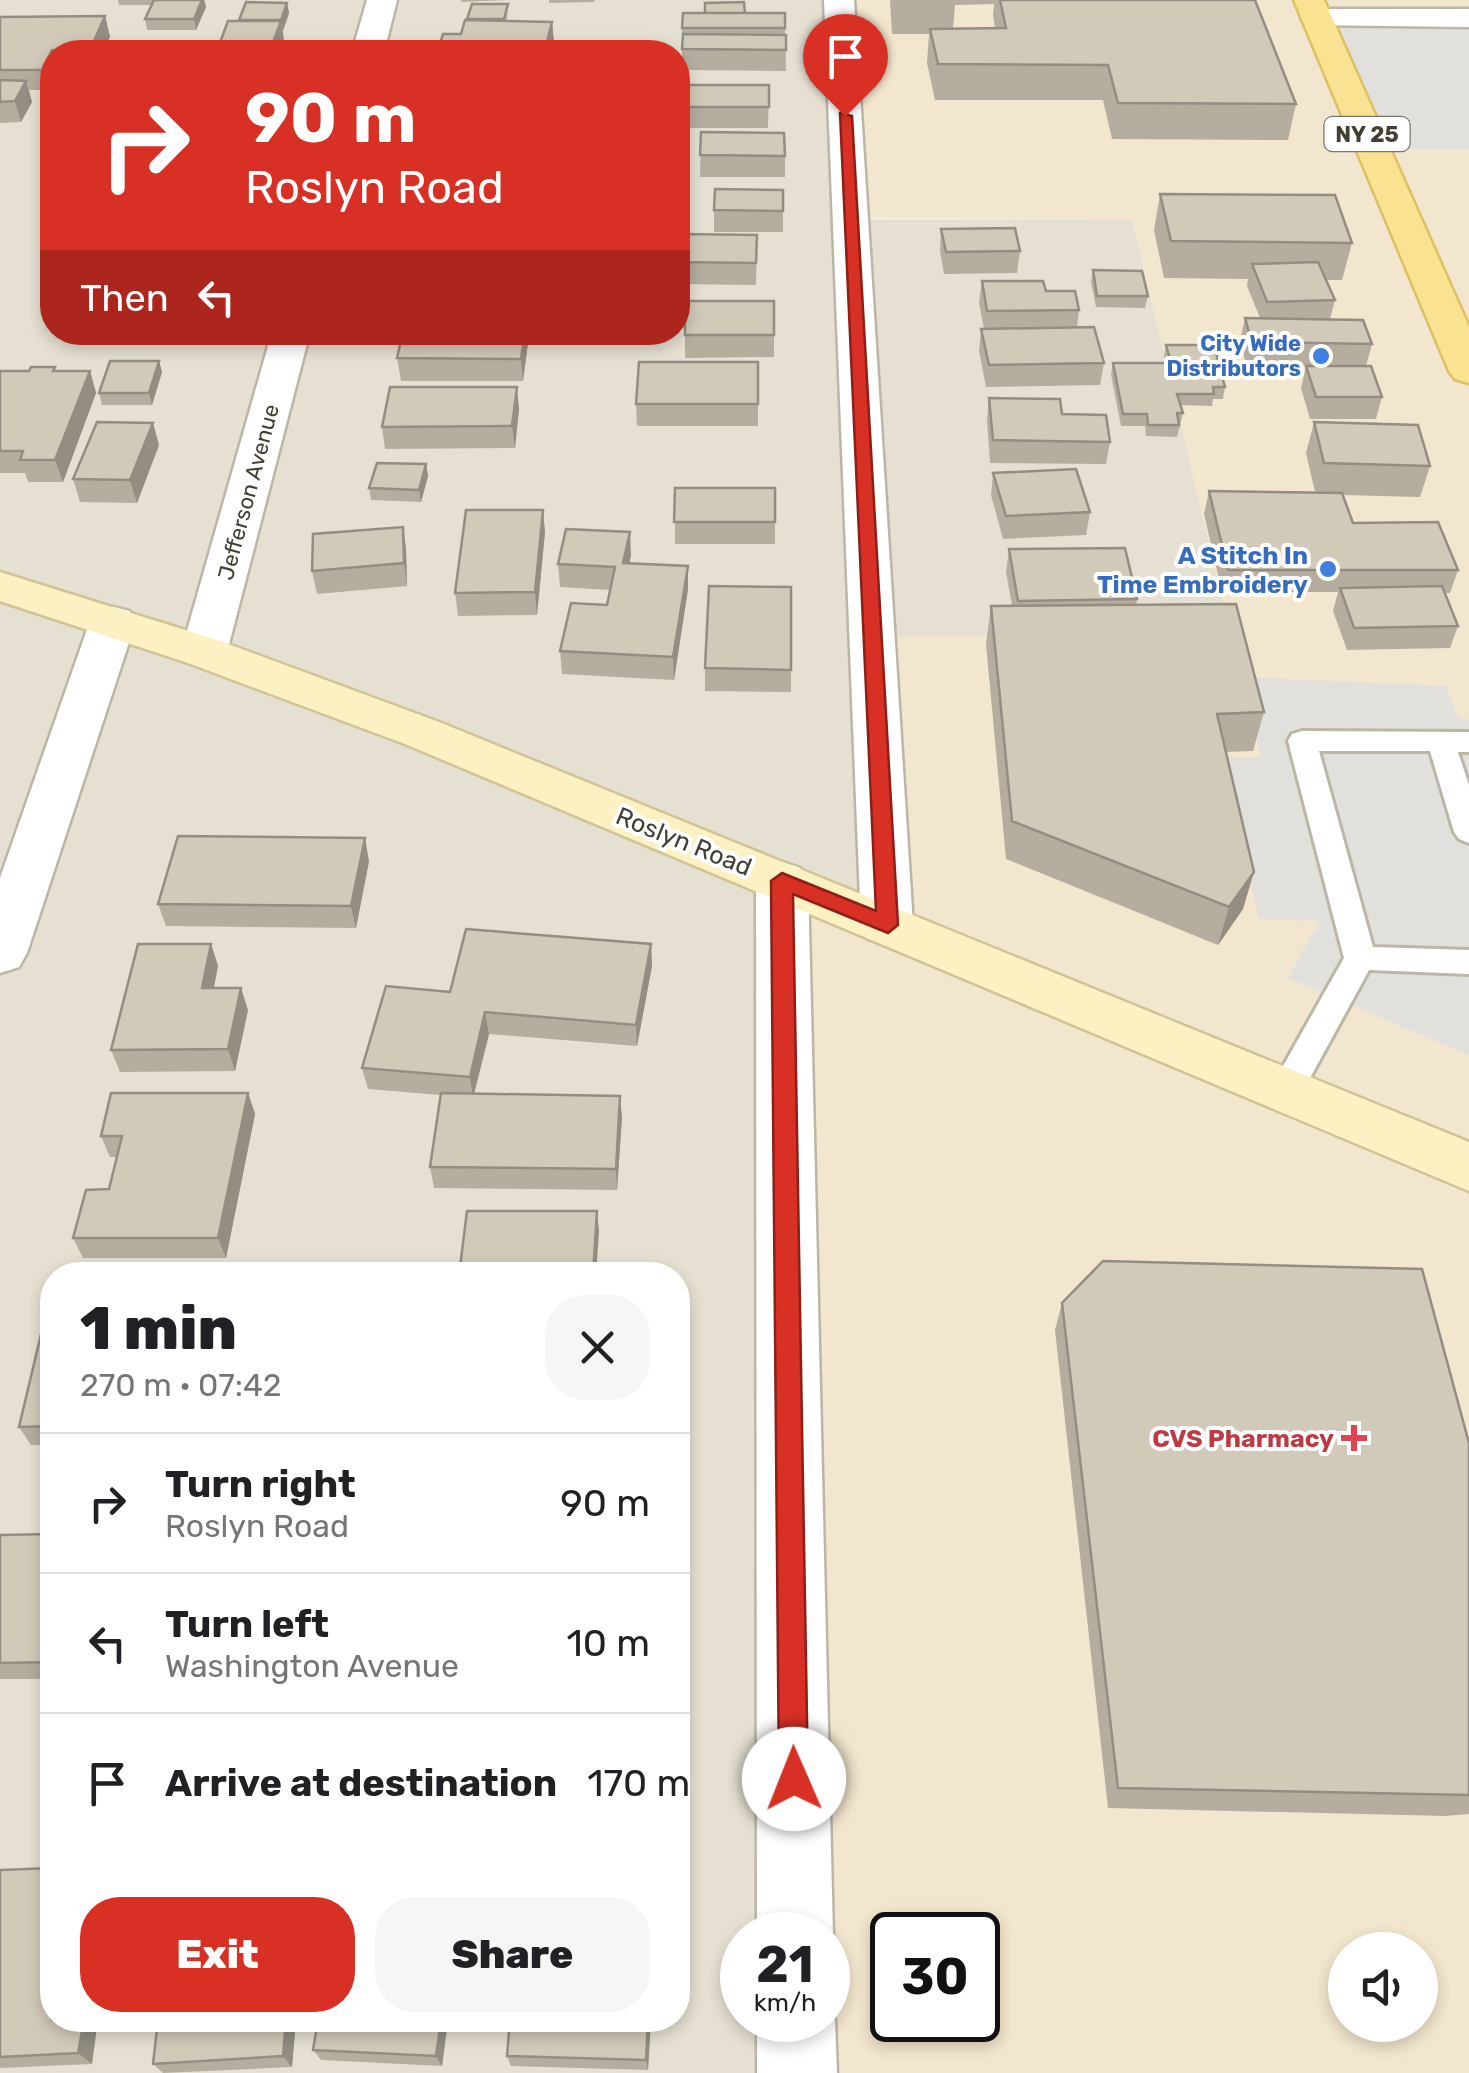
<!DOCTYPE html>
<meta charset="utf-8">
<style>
:root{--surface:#fff;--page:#f6f6f6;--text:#202124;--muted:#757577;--line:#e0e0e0;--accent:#d93025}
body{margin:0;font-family:Rubik,sans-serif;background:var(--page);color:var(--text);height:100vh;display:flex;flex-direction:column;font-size:38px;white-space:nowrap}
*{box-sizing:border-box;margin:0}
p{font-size:32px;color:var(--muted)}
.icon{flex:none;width:55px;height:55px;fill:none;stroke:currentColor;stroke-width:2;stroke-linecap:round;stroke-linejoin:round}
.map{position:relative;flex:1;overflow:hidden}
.panel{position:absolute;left:40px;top:1262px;width:650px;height:770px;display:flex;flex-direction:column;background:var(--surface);border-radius:40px;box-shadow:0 5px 15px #0003}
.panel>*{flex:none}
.guide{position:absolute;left:40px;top:40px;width:650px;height:305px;border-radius:40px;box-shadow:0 5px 15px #0003;background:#d93025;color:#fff;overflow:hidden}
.buttons{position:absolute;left:1328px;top:1932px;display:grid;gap:20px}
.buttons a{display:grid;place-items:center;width:110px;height:110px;border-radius:50%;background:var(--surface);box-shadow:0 5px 15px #0003;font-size:50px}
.speed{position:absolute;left:720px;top:1912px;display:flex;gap:20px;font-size:50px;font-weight:700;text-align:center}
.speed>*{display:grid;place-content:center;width:130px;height:130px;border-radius:50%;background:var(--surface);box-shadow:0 5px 15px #0003;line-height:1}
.speed small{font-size:25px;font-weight:400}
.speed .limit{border:5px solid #111;border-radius:15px;background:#fff;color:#111}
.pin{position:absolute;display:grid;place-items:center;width:85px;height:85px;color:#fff;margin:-102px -42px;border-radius:50% 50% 50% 0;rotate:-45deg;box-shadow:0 0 10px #0007}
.pin .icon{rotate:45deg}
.me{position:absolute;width:110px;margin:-55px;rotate:359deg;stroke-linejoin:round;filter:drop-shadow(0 0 8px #0008)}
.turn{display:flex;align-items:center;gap:35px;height:210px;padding:0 40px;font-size:45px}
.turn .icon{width:130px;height:130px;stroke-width:2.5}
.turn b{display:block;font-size:70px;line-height:85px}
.then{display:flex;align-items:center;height:95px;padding:0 40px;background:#0003;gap:20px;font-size:38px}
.round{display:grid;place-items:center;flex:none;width:105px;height:105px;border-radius:40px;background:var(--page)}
.head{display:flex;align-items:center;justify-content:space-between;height:170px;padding:0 40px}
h1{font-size:60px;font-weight:800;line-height:75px}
.action{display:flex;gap:20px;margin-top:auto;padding:20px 40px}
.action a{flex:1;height:115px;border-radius:40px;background:var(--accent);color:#fff;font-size:40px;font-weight:800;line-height:115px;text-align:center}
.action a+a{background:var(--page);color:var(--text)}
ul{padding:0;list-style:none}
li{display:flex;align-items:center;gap:30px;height:140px;padding:0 40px;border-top:2px solid var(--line)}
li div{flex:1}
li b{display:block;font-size:38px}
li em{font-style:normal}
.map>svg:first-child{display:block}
</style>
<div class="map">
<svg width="1469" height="2073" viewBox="0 0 1469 2073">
<rect width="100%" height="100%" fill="#f1eee3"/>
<path fill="#e5e0d2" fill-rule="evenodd" d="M 0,0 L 847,0 L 865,220 L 1132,219 L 1231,635 L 812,1935 L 742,1935 L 742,2020 L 814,2020 L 815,2073 L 0,2073 ZM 52,52 L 678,52 L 678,332 L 52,332 ZM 52,1275 L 678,1275 L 678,2020 L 52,2020 Z"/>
<path fill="#f3e6ce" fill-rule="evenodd" d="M 842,0 L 1469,0 L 1469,2073 L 797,2073 L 828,2020 L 828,1935 L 782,881 L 886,925 L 882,637 L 1231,634 L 1132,219 L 867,217 ZM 892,1935 L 978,1935 L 978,2020 L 892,2020 ZM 1345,1950 L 1420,1950 L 1420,2025 L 1345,2025 Z"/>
<path fill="#e2e0dc" d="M 1317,18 L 1469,18 L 1469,149 L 1373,149 Z
M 1241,677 L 1446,686 L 1458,719 L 1469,720 L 1469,1055 L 1288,978 L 1320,921 L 1259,919 L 1222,757 L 1261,757 Z"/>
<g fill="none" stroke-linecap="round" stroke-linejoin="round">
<g stroke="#bcb6a7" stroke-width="6">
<path id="service" d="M 1302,731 L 1469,732 L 1469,752 L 1458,752 L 1469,785 L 1469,843 L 1459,839 L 1454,832 L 1430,751 L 1319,751 L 1373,947 L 1469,950 L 1469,974 L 1369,970 L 1298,1100 L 1286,1104 L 1274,1100 L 1269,1091 L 1344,958 L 1288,741 L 1292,734 Z"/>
</g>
<g stroke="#bcb6a7" stroke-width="5">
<path id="minor" d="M 367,0 L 397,0 L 384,52 L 352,52 Z
M 824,0 L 854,0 L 913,925 L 906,939 L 887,944 L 868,939 L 861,925 Z
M 1317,9 L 1469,9 L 1469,27 L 1306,25 L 1301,18 L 1306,11 Z
M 272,332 L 310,332 L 227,652 L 220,663 L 204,667 L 188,663 L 181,652 Z
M 113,607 L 129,611 L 136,621 L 27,953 L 19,967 L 0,973 L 0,878 L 90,621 L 97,611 Z
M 782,862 L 800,868 L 808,881 L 833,1935 L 828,1948 L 828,1935 L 757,1935 L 756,881 L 764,868 Z
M 828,2002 L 835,2020 L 837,2073 L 757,2073 L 757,2020 L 828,2020 Z"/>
</g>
<g stroke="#d0c395" stroke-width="5">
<path id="secondary" d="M 0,572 L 220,641 L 439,722 L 1469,1142 L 1469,1191 L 405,744 L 188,663 L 0,601 Z"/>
</g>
<g stroke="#dec064" stroke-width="5">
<path id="primary" d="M 1294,0 L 1324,0 L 1469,327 L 1469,383 L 1455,379 L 1449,371 Z"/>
</g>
<use href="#service" fill="#fff" fill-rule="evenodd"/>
<use href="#minor" fill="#fff" fill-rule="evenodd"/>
<use href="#secondary" fill="#fcf1c2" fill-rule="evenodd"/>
<use href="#primary" fill="#fae293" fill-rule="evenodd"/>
</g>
<path fill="#b5ae9f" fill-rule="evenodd" d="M 118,0 L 204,0 L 206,7 L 196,30 L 147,30 L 145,19 L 152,5 L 119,5 Z
M 461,0 L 506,0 L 461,2 Z
M 549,0 L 595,0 L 594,2 L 549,3 Z
M 890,0 L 1255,0 L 1296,104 L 1288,140 L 1112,139 L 1103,100 L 935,100 L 927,63 L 929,34 L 892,34 ZM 994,4 L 993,15 L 995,28 L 953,29 L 955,5 Z
M 287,3 L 289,13 L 283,31 L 284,41 L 281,52 L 219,52 L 218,48 L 239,21 Z
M 508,4 L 507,21 L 552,22 L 554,42 L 551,52 L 439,52 L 439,47 Z
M 745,13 L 785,13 L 786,71 L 682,70 L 682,28 Z
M 105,16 L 110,37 L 103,52 L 52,52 L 52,80 L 47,90 L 29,90 L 32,102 L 21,122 L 0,123 L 0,17 Z
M 769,85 L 768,128 L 680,128 L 680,107 Z
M 701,132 L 785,156 L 785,177 L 700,177 Z
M 1160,194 L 1352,243 L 1342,280 L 1326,280 L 1335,300 L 1330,319 L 1372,344 L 1366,366 L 1246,365 L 1240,340 L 1245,318 L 1260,318 L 1247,286 L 1248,279 L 1164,278 L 1154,230 Z
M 714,210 L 783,211 L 783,232 L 714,232 Z
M 941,229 L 1020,251 L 1017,273 L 944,274 L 940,251 Z
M 757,235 L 756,285 L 678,284 L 678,261 Z
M 1093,270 L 1148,296 L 1145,308 L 1096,307 L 1091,282 Z
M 982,281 L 1046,291 L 1079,310 L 1077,327 L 1104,363 L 1100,385 L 986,387 L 979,351 L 981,329 L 984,329 L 979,303 Z
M 774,301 L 774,357 L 685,358 L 685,335 Z
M 528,343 L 523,381 L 401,381 L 397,358 Z
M 1166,345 L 1225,387 L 1223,399 L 1213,399 L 1212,406 L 1180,405 L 1183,413 L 1177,437 L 1146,436 L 1145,426 L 1121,426 L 1111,374 L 1113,363 L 1166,363 L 1164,356 Z
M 159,361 L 162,372 L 152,405 L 102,405 L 99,393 Z
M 758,362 L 758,426 L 637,426 L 636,404 Z
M 1306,366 L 1382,397 L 1376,419 L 1310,419 L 1301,388 Z
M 0,371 L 90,371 L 96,393 L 63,482 L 28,482 L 25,473 L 0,473 Z
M 989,398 L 1062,414 L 1110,442 L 1106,464 L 990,463 L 987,420 Z
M 519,409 L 515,448 L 385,449 L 382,427 Z
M 1314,422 L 1430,466 L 1420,497 L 1343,495 L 1353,523 L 1458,570 L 1450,593 L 1444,593 L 1458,626 L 1450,648 L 1347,650 L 1333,611 L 1338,592 L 1222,592 L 1204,514 L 1209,491 L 1315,492 L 1306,453 Z
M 159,445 L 137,503 L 80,502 L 73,479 Z
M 426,464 L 428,476 L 421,502 L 371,500 L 369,488 Z
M 993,473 L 1090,512 L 1086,535 L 1003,539 L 991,495 Z
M 675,488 L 775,488 L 775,544 L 675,544 Z
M 403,527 L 406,549 L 407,586 L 317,594 L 312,571 Z
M 545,532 L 537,615 L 458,616 L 455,593 Z
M 1009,549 L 1137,599 L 1136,605 L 1264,712 L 1253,751 L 1226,752 L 1243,909 L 1218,945 L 1006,859 L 986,644 L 991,606 L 1012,605 L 1006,572 Z
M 631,555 L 629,564 L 688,566 L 688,589 L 674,680 L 562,674 L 560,651 L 607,605 L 610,590 L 560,587 L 558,564 Z
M 705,668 L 791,670 L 791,692 L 705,691 Z
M 369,861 L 356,928 L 166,926 L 158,904 Z
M 211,944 L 218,966 L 214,988 L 248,1010 L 235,1071 L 120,1072 L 111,1050 Z
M 651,944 L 652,966 L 637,1046 L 489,1034 L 474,1094 L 622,1117 L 617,1190 L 434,1188 L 430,1167 L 440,1095 L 368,1089 L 362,1068 L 450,992 Z
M 248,1093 L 255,1114 L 226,1258 L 83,1258 L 73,1238 L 109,1189 L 116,1157 L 110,1157 L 101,1136 Z
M 52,1288 L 52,1445 L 31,1445 L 19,1427 Z
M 1062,1303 L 1469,1443 L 1469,1814 L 1445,1816 L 1108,1808 L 1055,1330 Z
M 52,1534 L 52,1679 L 0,1679 L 0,1535 Z
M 0,1870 L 92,2064 L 0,2068 Z
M 296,2020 L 292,2067 L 163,2073 L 153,2064 Z
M 318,2020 L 448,2020 L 442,2066 L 321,2060 L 313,2050 Z
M 510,2020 L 651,2020 L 648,2070 L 511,2066 L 507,2056 Z"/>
<path fill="#938d82" d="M 202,0 L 204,0 L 206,7 L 196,30 L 194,19 Z
M 287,3 L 289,13 L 283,31 L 281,20 Z
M 105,16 L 110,37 L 103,52 L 91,52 L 90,50 Z
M 281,21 L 284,41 L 281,52 L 272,52 L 271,48 Z
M 552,22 L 554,42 L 551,52 L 545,52 Z
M 52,50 L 52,80 L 47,90 L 42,70 Z
M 26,81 L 32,102 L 21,122 L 15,101 Z
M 525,332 L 527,332 L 528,343 L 523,381 L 521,359 Z
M 159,361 L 162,372 L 152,405 L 149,393 Z
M 90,371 L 96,393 L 63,482 L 55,460 Z
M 517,387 L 519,409 L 515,448 L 512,426 Z
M 153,423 L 159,445 L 137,503 L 130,480 Z
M 426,464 L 428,476 L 421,502 L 419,490 Z
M 543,510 L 545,532 L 537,615 L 535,592 Z
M 403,527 L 406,549 L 407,586 L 404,563 Z
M 630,532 L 631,555 L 625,586 L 623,563 Z
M 688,566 L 688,589 L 674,680 L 673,657 Z
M 365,838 L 369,861 L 356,928 L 351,906 Z
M 1254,872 L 1243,909 L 1218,945 L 1229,907 Z
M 211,944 L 218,966 L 209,1010 L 202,988 Z
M 651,944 L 652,966 L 637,1046 L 636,1025 Z
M 241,988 L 248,1010 L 235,1071 L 228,1049 Z
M 485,1012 L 489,1034 L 473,1098 L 470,1077 Z
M 248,1093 L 255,1114 L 226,1258 L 218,1238 Z
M 620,1096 L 622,1117 L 617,1190 L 616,1169 Z
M 597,1211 L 599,1231 L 596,1275 L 593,1275 Z
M 84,2020 L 98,2020 L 92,2064 L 78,2053 Z
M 286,2020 L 296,2020 L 292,2067 L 283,2056 Z
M 441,2020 L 448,2020 L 442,2066 L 436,2056 Z
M 648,2020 L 651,2020 L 648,2070 L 646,2060 Z"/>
<path fill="#d2cab9" stroke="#938d82" stroke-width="2.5" d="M 154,0 L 202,0 L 194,19 L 145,19 Z
M 1000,0 L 1255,0 L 1296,104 L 1118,103 L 1108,65 L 938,64 L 930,29 L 1006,28 Z
M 246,2 L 287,3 L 281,20 L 239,20 Z
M 744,2 L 745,13 L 705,13 L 705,3 Z
M 472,4 L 508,4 L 504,19 L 467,19 Z
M 683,13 L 785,13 L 785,28 L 682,28 Z
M 105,16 L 90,50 L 52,50 L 42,70 L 0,70 L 0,17 Z
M 465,20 L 552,22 L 545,49 L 439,47 L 443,34 L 461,34 Z
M 228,21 L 281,21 L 271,48 L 218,48 Z
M 683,34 L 786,35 L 786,50 L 682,49 Z
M 611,45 L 657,45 L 657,52 L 610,52 Z
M 0,80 L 26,81 L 15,101 L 0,102 Z
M 681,85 L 769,85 L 769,107 L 680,107 Z
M 701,132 L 784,133 L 785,156 L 700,155 Z
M 715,189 L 783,190 L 783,211 L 714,210 Z
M 1160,194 L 1335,195 L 1352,243 L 1171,241 Z
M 1015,228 L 1020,251 L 946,252 L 941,229 Z
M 680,234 L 757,235 L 756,263 L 678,262 Z
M 1318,262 L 1335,300 L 1267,302 L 1252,264 Z
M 1093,270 L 1142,271 L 1148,296 L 1097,296 Z
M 982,281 L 1043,281 L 1046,291 L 1075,291 L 1079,310 L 987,311 Z
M 685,301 L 774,301 L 774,335 L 685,335 Z
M 1245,318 L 1363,320 L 1372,344 L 1252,342 Z
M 1094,327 L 1104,363 L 989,365 L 981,329 Z
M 403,332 L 525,332 L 521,359 L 397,358 Z
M 1166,345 L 1214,345 L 1225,387 L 1213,387 L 1214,394 L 1177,394 L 1183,413 L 1177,413 L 1179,425 L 1148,425 L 1147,414 L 1123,414 L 1113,363 L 1171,363 Z
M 110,361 L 159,361 L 149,393 L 99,393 Z
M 639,362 L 758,362 L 758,404 L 636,404 Z
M 1306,366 L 1371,366 L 1382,397 L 1316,397 Z
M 31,367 L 55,367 L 53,371 L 90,371 L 55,460 L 20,460 L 23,451 L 0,451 L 0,371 L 29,371 Z
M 390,387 L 517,387 L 512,426 L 382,427 Z
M 989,398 L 1060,399 L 1062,414 L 1106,415 L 1110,442 L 993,440 Z
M 97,422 L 153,423 L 130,480 L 73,479 Z
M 1314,422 L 1418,425 L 1430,466 L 1324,463 Z
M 377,463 L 426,464 L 419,490 L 369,488 Z
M 1076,469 L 1090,512 L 1006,516 L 993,473 Z
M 675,488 L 775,488 L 775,522 L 674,522 Z
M 1209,491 L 1342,493 L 1353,523 L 1438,522 L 1458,570 L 1228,570 Z
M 466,510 L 543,510 L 535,592 L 455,593 Z
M 403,527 L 404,563 L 312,571 L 313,534 Z
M 566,529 L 630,532 L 623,563 L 688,566 L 673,657 L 560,651 L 571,603 L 607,605 L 615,567 L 558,564 Z
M 1125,548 L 1137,599 L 1018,601 L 1009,549 Z
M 709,586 L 791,587 L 791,670 L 705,668 Z
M 1442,586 L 1458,626 L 1354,628 L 1340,588 Z
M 1236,604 L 1264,712 L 1217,714 L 1254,872 L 1229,907 L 1012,821 L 991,606 Z
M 178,836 L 365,838 L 351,906 L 158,904 Z
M 466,929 L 651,944 L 636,1025 L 485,1012 L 470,1077 L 362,1068 L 386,986 L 450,992 Z
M 138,944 L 211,944 L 202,988 L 241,988 L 228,1049 L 111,1050 Z
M 111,1093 L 248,1093 L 218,1238 L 73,1238 L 86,1190 L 109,1189 L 122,1136 L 101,1136 Z
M 441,1093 L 620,1096 L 616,1169 L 430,1167 Z
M 467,1211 L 597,1211 L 593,1275 L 459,1275 Z
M 1103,1261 L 1422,1269 L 1469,1443 L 1469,1795 L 1118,1788 L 1062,1303 Z
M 166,1271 L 165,1275 L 56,1275 L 56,1273 Z
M 52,1288 L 52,1426 L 19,1427 Z
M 52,1534 L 52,1662 L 0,1663 L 0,1535 Z
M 52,1868 L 52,2020 L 84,2020 L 78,2053 L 0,2057 L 0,1870 Z
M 158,2020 L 286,2020 L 283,2056 L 153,2064 Z
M 318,2020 L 441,2020 L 436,2056 L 313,2050 Z
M 510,2020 L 648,2020 L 646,2060 L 507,2056 Z"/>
<path fill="#d93025" stroke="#8d1f18" stroke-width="2.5" d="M 840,113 L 852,116 L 898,925 L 888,933 L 793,894 L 808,1779 L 804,1789 L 794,1794 L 783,1789 L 779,1779 L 771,881 L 782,873 L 876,911 Z"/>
<g fill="#3f7fe0" stroke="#fff" stroke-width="4">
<circle cx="1321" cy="356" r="10"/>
<circle cx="1328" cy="569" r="10"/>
</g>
<path fill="#e0444e" stroke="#fff" stroke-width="4" d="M1349 1423h10v10h10v10h-10v10h-10v-10h-10v-10h10z"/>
<g text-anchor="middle" stroke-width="8" stroke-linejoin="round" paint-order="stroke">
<rect fill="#fff" stroke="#7b7871" stroke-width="2.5" x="1324.5" y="117" width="85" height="34" rx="8"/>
<g font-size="22" font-weight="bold" fill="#433e34">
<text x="1367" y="142">NY 25</text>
</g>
<g font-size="22" font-weight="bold" fill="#366cbe" stroke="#fff" text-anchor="end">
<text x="1301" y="351">City Wide<tspan x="1301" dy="25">Distributors</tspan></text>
</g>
<g font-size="22" fill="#433e34" stroke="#fff">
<text transform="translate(248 492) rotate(-75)" y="8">Jefferson Avenue</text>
</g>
<g font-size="25" font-weight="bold" fill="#366cbe" stroke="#fff" text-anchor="end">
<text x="1308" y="564">A Stitch In<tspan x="1308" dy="29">Time Embroidery</tspan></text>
</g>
<g font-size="25" fill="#433e34" stroke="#fff">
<text transform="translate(684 841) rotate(22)" y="9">Roslyn Road</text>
</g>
<g font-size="25" font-weight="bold" fill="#be3a42" stroke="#fff" text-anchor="end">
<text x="1334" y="1447">CVS Pharmacy</text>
</g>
</g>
</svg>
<div class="buttons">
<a><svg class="icon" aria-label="sound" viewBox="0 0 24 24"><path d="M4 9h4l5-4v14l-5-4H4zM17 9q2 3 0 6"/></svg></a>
</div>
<div class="speed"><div>21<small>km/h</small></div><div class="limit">30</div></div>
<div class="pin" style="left:845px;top:116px;background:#d93025"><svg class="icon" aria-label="arrive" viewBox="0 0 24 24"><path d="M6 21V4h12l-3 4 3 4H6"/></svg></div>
<svg class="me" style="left:794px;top:1779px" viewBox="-20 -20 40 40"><circle r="19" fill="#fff"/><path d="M0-13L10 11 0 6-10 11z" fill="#d93025"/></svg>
<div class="guide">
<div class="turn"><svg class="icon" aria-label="right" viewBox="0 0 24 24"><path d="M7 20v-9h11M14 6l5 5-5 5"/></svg><div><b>90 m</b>Roslyn Road</div></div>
<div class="then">Then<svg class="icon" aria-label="left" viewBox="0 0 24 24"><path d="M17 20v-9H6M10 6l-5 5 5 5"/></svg></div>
</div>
<section class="panel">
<div class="head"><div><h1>1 min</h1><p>270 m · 07:42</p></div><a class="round"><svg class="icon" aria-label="close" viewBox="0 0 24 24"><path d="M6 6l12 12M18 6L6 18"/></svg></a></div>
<ul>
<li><svg class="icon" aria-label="right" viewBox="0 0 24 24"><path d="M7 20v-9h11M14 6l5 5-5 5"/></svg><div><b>Turn right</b><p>Roslyn Road</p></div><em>90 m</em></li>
<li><svg class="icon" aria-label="left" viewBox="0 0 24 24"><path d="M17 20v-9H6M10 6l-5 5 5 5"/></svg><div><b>Turn left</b><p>Washington Avenue</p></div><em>10 m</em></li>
<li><svg class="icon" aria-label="arrive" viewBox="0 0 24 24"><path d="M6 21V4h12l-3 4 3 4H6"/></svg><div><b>Arrive at destination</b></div><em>170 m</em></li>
</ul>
<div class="action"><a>Exit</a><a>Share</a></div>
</section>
</div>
